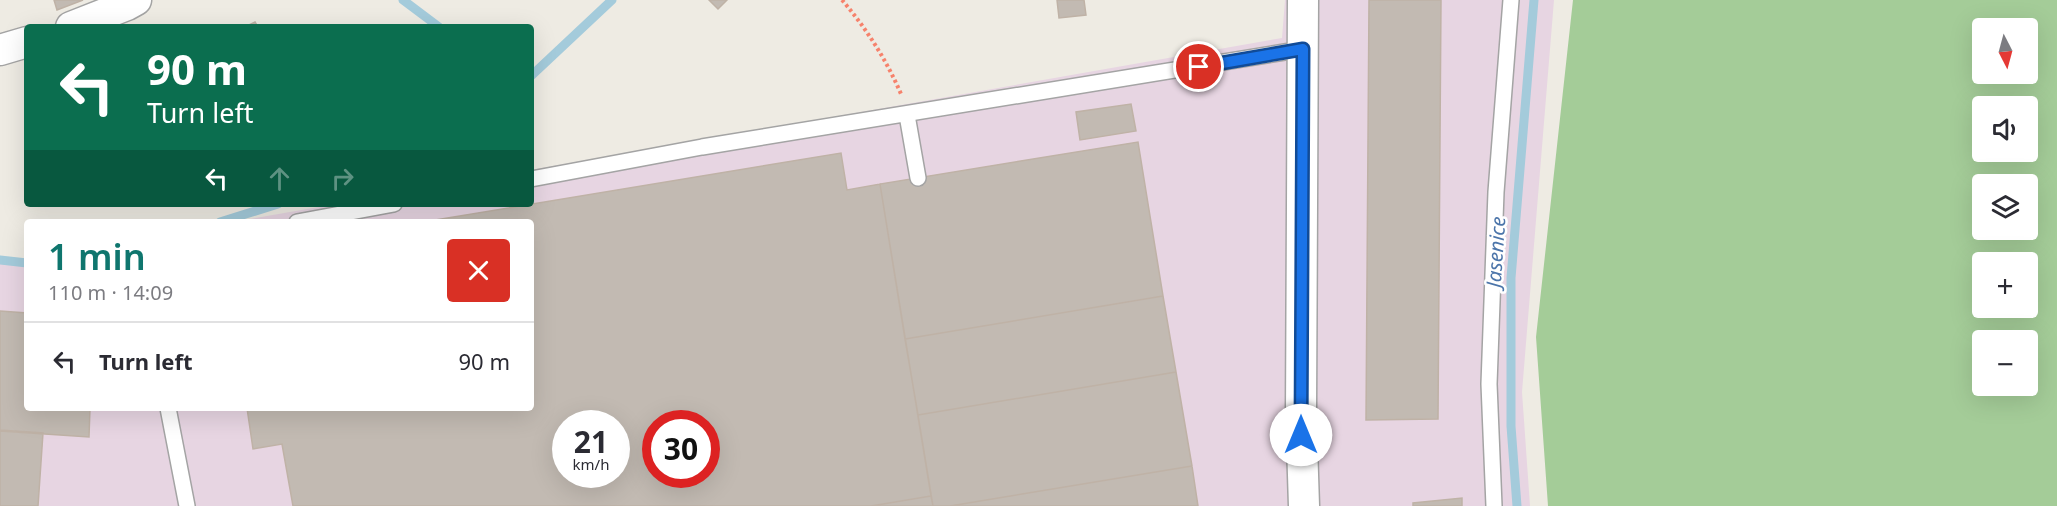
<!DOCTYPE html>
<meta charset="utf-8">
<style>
:root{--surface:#fff;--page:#f2f2f3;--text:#2b2b33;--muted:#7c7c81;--line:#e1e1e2;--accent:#0f766e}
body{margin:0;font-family:"Noto Sans",sans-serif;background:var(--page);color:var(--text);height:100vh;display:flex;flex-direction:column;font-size:22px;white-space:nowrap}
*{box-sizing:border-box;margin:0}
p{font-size:20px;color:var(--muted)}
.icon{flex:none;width:33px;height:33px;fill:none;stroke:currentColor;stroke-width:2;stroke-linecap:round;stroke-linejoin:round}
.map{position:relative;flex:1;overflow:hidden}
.drawer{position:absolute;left:24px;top:219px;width:510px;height:192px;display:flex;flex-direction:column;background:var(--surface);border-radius:6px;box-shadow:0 6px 24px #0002}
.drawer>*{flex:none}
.hud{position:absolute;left:24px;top:24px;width:510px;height:183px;border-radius:6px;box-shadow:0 6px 24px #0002;background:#0b6e4f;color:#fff;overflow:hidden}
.needle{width:39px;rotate:174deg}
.fabs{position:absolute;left:1972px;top:18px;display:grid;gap:12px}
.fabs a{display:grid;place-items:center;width:66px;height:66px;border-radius:6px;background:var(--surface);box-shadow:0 6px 24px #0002;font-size:30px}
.speed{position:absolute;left:552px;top:410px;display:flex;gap:12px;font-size:30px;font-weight:700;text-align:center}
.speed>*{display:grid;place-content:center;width:78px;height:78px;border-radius:50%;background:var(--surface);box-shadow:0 6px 24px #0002;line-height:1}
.speed small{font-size:15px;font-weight:400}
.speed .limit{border:9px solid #d22;background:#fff;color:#111}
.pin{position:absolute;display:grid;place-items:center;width:51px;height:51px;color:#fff;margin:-26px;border:3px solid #fff;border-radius:50%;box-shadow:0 2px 6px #0007}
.me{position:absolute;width:66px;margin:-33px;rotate:0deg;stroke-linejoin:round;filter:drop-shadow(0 0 4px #0008)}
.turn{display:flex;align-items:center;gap:21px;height:126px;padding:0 24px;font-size:27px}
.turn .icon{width:78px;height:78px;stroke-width:2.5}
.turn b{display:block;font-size:42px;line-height:51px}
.lanes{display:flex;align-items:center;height:57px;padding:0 24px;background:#0003;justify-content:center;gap:30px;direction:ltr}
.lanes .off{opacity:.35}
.round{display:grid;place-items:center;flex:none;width:63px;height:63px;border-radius:6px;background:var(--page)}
.overview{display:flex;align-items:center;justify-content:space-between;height:102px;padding:0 24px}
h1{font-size:36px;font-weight:600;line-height:45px;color:var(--accent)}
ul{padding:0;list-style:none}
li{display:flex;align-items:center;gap:18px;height:78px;padding:0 24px;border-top:2px solid var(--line)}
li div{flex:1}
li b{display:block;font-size:22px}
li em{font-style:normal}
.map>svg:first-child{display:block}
</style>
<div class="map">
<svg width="2057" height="506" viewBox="0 0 2057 506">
<rect width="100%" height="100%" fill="#eeebe3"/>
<path fill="#e7d5e2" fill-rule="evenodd" d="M 1285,0 L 1554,0 L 1522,392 L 1530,506 L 0,506 L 0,263 L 27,258 L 27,408 L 531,408 L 531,222 L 233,222 L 336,204 L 531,204 L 531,170 L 1282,38 ZM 566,423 L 616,423 L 616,474 L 566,474 ZM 656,423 L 706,423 L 706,474 L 656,474 Z"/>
<path fill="#a4cc98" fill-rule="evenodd" d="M 1573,0 L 2057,0 L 2057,506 L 1548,506 L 1536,337 ZM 1983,28 L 2028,28 L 2028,74 L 1983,74 ZM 2028,106 L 2028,152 L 1983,152 L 1983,106 ZM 2028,184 L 2028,230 L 1983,230 L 1983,184 ZM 1983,262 L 2028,262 L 2028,308 L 1983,308 ZM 1983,340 L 2028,340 L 2028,386 L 1983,386 Z"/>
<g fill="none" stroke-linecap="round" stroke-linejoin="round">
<path stroke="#a4cbdb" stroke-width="9" d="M 403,0 L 439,27
M 531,76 L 612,0
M 220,222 L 278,204
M 0,260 L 27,263
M 1517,506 L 1511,426 L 1511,278 L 1534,0"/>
</g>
<path fill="#c2bab2" stroke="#bfb2a6" stroke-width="1.5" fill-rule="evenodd" d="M 54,0 L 83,0 L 57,10 Z
M 709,0 L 727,0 L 718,9 Z
M 1057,0 L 1084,0 L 1086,15 L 1059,18 Z
M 1369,0 L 1441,0 L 1438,419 L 1366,420 Z
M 255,22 L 258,27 L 245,27 Z
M 1131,104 L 1136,131 L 1080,140 L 1076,112 Z
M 1138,142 L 1163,296 L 905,339 L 880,184 Z
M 841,153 L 847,190 L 880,184 L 931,496 L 871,506 L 293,506 L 282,444 L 253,449 L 247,408 L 531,408 L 531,222 L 423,222 ZM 566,423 L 616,423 L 616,474 L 566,474 ZM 656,423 L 706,423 L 706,474 L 656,474 Z
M 1163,296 L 1176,372 L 918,415 L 905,339 Z
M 0,311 L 27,313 L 27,408 L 90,408 L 89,437 L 0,431 Z
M 1176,372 L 1192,466 L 950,506 L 933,506 L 918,415 Z
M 0,430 L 43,433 L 38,506 L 0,506 Z
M 1192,466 L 1198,506 L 950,506 Z
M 931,496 L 933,506 L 871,506 Z
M 1462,498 L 1462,506 L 1413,506 L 1413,503 Z"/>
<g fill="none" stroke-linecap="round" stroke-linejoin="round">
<g stroke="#a4a4a4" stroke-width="18">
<path id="lane" d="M 907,115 L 918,178
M 531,179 L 702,147 L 1303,49
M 297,222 L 394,204
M 168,408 L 187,506
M 1494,506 L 1489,384 L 1496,192 L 1511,0"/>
</g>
<g stroke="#a4a4a4" stroke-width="33">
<path id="street" d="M 1303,0 L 1301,412 L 1304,506
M 71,27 L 127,5 L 136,0
M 0,50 L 27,42"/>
</g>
<path stroke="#f6826c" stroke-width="4" stroke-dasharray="3 3" stroke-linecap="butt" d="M 842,0 C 866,28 886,59 901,94"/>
<use href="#lane" stroke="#fff" stroke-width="15"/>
<use href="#street" stroke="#fff" stroke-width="30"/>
</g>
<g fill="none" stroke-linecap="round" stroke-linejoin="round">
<g stroke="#114b97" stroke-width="15">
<path id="route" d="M 1199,67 L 1303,49 L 1301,435"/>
</g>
<use href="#route" stroke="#1a73e8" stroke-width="10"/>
</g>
<g text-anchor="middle" stroke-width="5" stroke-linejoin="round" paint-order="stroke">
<g font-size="20" font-style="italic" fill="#4c75aa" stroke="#fff">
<text transform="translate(1496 252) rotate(-86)" y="7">Jasenice</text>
</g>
</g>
</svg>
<div class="fabs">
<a><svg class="needle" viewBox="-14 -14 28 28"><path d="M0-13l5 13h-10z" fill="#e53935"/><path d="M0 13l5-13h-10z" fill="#7c7c81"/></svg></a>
<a><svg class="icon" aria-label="sound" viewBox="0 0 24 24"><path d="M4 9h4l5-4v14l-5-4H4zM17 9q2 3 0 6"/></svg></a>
<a><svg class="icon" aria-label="layers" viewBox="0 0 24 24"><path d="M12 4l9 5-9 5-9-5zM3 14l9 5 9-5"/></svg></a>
<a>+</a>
<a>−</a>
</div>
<div class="speed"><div>21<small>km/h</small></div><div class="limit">30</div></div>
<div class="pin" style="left:1199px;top:67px;background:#d93025"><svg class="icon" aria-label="arrive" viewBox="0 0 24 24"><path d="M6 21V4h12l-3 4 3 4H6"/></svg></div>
<svg class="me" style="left:1301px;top:435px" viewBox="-20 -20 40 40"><circle r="19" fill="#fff"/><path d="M0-13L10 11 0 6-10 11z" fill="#1a73e8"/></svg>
<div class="hud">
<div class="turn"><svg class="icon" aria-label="left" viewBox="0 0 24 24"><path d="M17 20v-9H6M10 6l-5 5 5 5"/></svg><div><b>90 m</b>Turn left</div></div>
<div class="lanes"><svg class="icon" aria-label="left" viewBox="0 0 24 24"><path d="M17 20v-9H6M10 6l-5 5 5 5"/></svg><svg class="icon off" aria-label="ahead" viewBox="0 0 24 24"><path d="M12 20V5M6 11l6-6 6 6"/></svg><svg class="icon off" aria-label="right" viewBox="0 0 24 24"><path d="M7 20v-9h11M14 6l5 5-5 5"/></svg></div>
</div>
<section class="drawer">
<div class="overview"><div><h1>1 min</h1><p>110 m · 14:09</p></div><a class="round" style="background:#d93025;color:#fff"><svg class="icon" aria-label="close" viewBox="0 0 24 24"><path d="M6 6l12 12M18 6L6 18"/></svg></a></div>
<ul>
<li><svg class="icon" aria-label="left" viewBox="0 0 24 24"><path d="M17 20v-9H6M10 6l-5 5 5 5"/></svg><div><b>Turn left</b></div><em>90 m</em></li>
</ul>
</section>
</div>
